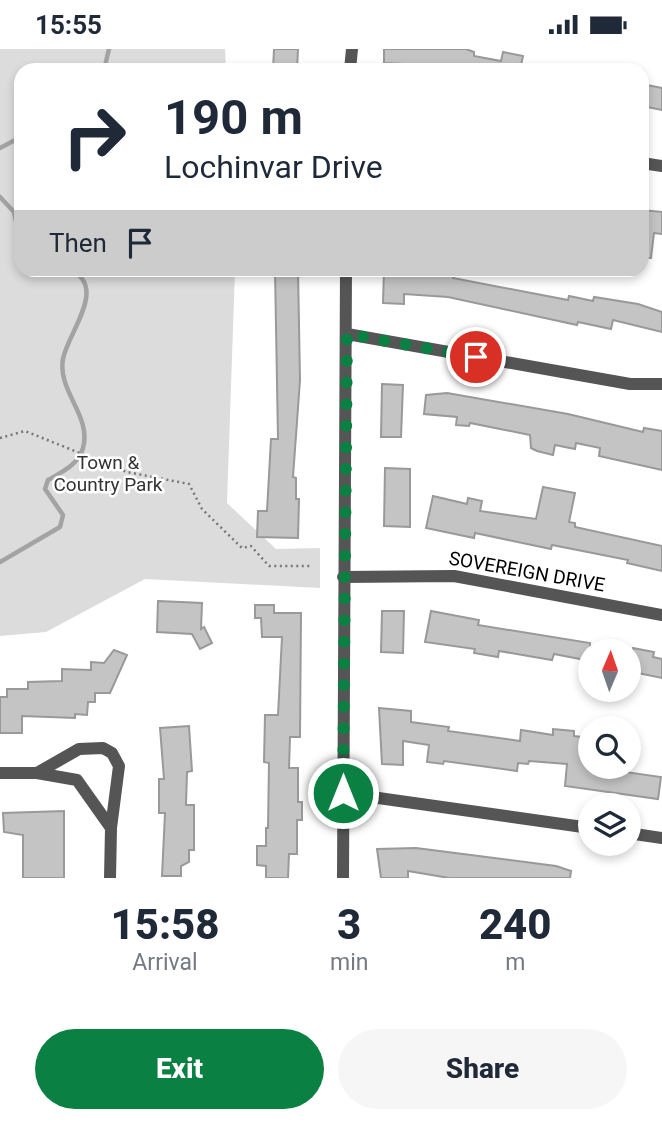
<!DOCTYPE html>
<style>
:root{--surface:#fff;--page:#f6f6f7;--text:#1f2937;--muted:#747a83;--accent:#0b8043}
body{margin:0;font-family:Roboto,sans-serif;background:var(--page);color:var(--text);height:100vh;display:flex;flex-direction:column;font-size:26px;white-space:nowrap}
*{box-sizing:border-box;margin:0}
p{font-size:23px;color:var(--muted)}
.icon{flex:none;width:38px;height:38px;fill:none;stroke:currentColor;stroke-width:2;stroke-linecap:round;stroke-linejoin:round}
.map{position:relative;height:829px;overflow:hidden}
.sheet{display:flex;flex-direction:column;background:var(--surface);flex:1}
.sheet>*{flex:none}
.top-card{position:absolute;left:14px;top:14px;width:635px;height:214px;border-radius:21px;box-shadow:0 4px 10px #0003;background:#fff;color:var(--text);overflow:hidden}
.needle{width:46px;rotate:2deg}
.tools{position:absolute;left:578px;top:590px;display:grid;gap:14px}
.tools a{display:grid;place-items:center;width:63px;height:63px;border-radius:50%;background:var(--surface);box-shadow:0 4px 10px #0003;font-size:35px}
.pin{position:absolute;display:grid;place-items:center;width:60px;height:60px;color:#fff;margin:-30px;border:4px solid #fff;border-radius:50%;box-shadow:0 2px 7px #0007}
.me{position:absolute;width:77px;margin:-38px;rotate:0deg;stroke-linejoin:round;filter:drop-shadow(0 0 5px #0008)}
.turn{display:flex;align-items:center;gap:24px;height:147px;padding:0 35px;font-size:32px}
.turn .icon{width:91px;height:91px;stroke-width:2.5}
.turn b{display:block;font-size:49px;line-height:60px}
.then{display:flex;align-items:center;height:66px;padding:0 35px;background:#0003;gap:14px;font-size:26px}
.eta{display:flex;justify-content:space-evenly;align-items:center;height:119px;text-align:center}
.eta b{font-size:42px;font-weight:800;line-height:49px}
.button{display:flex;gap:14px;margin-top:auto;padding:14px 35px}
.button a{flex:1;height:80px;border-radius:42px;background:var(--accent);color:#fff;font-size:28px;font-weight:800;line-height:80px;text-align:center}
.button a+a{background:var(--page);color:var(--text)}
.status{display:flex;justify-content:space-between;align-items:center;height:49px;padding:0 35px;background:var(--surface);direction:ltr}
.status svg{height:19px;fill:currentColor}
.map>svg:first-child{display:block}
</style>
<div class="status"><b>15:55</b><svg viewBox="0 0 49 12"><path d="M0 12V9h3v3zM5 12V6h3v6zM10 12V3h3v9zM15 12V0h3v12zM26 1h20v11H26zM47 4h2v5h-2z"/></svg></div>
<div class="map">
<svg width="662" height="829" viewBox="0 0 662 829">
<rect width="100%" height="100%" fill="#fff"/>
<path fill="#dcdcdc" d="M 0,0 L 225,0 L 226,21 L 21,21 L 21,220 L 235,221 L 227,454 L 276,500 L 320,499 L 320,539 L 145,530 L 46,583 L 0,587 Z"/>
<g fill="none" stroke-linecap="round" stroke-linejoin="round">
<path stroke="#a3a3a3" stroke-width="4.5" d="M 104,21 L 109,0
M 0,99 L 21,88
M 0,148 L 14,163 L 21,195
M 0,513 L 60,478 L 63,466 L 45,440 L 48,431 C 62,423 79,415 83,399 C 92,367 57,342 63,310 C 68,283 110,236 68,220"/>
</g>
<path fill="#c4c4c4" stroke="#999" stroke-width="2" d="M 274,0 L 298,0 L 297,21 L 273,21 Z
M 384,0 L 466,0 L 474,3 L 474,7 L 501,12 L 503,3 L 523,7 L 520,21 L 444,21 L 425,19 L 425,16 L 384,14 Z
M 642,35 L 662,39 L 662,61 L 642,57 Z
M 642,161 L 662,163 L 662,185 L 654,184 L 651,209 L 642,209 Z
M 384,220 L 436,225 L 437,220 L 454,220 L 453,229 L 568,251 L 569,247 L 593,252 L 594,248 L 638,255 L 662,263 L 662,283 L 613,271 L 611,280 L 578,273 L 577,276 L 448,248 L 404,245 L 404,255 L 383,254 Z
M 275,221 L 298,221 L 300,331 L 293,428 L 296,429 L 296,450 L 299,450 L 298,489 L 257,488 L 258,462 L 267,462 L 271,390 L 278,390 Z
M 382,335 L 403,336 L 401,388 L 381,388 Z
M 447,344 L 568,365 L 643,383 L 644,379 L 662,382 L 662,421 L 599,407 L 600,399 L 576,394 L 575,400 L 555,396 L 553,406 L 537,402 L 531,399 L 530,386 L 470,374 L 469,377 L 456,376 L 457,368 L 424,365 L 426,346 Z
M 385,419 L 410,420 L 410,478 L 384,477 Z
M 543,438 L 575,444 L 569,473 L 575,474 L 575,478 L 662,497 L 662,522 L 627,514 L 628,511 L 552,496 L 551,500 L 475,484 L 474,489 L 426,479 L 433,447 L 467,455 L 468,449 L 482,452 L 480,462 L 536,470 Z
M 158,552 L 202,554 L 201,580 L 204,578 L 212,594 L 200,600 L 192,585 L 157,583 Z
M 255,556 L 274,556 L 274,564 L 301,564 L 300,688 L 290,688 L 289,719 L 298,719 L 298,753 L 302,753 L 302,771 L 297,771 L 297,805 L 289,805 L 288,829 L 266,829 L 266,817 L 257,816 L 257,797 L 266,797 L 266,779 L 268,779 L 269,714 L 264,713 L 265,666 L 278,666 L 282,588 L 262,588 L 261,569 L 255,569 Z
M 382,562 L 404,562 L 403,604 L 381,603 Z
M 431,562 L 479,571 L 478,576 L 590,594 L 590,612 L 554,605 L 552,611 L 499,602 L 498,608 L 474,604 L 475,600 L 425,593 Z
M 633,599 L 654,603 L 653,608 L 662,610 L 662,629 L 628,622 Z
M 114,601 L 127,606 L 110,644 L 95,644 L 95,653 L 88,653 L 87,666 L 75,665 L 75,669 L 22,667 L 22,684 L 0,684 L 0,648 L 7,648 L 7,640 L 28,640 L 28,633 L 62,632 L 62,620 L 91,621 L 91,613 L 104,614 Z
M 379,659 L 411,662 L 411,673 L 449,678 L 448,682 L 520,692 L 521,681 L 553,686 L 553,680 L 574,682 L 574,687 L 590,689 L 590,718 L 661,728 L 658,750 L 565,737 L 567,715 L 529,712 L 528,715 L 518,714 L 517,722 L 444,712 L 443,715 L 427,713 L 429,696 L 403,692 L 403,716 L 382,715 Z
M 189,677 L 192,722 L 187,723 L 186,756 L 194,756 L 194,801 L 189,801 L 189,813 L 181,817 L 181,827 L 162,827 L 165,764 L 159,764 L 159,730 L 164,730 L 160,679 Z
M 64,762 L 64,829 L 23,829 L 23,786 L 4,783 L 3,764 Z
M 416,799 L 556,817 L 571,822 L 570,829 L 449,829 L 408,822 L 408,829 L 381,829 L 377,800 Z"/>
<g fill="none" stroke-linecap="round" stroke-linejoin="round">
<path stroke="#777" stroke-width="2.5" stroke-dasharray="2 3.5" stroke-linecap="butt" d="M 0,389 L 25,382 L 127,423 L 189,435 L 202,460 L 242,499 L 251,497 L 269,517 L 310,517"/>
<path stroke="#555" stroke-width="12" d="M 350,21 L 352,0
M 642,114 L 662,117
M 347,285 L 630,335 L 662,335
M 343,528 L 454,527 L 662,566
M 0,724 L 37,724 L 77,731 L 111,779
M 37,724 L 79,700 L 103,699 L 112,704 L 119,717 L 111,779 L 110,829
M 343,744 L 590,779
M 628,784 L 662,789
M 343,829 L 346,220"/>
</g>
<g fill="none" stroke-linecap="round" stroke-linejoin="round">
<path stroke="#0b8043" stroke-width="12" stroke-dasharray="0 21.6" d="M 343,744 L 347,285 L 476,308"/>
</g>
<g text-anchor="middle" stroke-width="5" stroke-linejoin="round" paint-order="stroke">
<g font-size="19" fill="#333" stroke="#fff">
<text x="108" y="420">Town &amp;<tspan x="108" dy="22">Country Park</tspan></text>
</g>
<g font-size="19" fill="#000" stroke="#fff">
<text transform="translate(527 522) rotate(10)" y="7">SOVEREIGN DRIVE</text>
</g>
</g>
</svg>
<div class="tools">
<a><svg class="needle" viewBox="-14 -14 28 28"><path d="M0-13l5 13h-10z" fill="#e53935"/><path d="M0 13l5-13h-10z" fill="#747a83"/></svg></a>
<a><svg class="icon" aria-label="search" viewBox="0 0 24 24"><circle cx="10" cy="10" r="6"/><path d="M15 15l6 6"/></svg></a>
<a><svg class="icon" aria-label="layers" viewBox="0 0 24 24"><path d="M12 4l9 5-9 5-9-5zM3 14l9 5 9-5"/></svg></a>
</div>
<div class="pin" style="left:476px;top:308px;background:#d93025"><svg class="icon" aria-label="arrive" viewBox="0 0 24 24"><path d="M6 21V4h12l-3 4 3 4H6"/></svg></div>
<svg class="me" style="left:343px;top:744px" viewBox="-20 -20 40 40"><circle r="17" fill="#0b8043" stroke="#fff" stroke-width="3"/><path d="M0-11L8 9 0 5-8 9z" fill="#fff"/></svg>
<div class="top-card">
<div class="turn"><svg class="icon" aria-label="right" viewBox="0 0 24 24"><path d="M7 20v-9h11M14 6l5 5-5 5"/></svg><div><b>190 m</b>Lochinvar Drive</div></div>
<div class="then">Then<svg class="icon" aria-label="arrive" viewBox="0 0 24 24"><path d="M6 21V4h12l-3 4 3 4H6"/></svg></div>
</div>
</div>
<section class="sheet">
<div class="eta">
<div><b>15:58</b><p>Arrival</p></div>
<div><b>3</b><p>min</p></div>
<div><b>240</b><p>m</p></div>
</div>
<div class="button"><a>Exit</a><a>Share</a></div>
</section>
